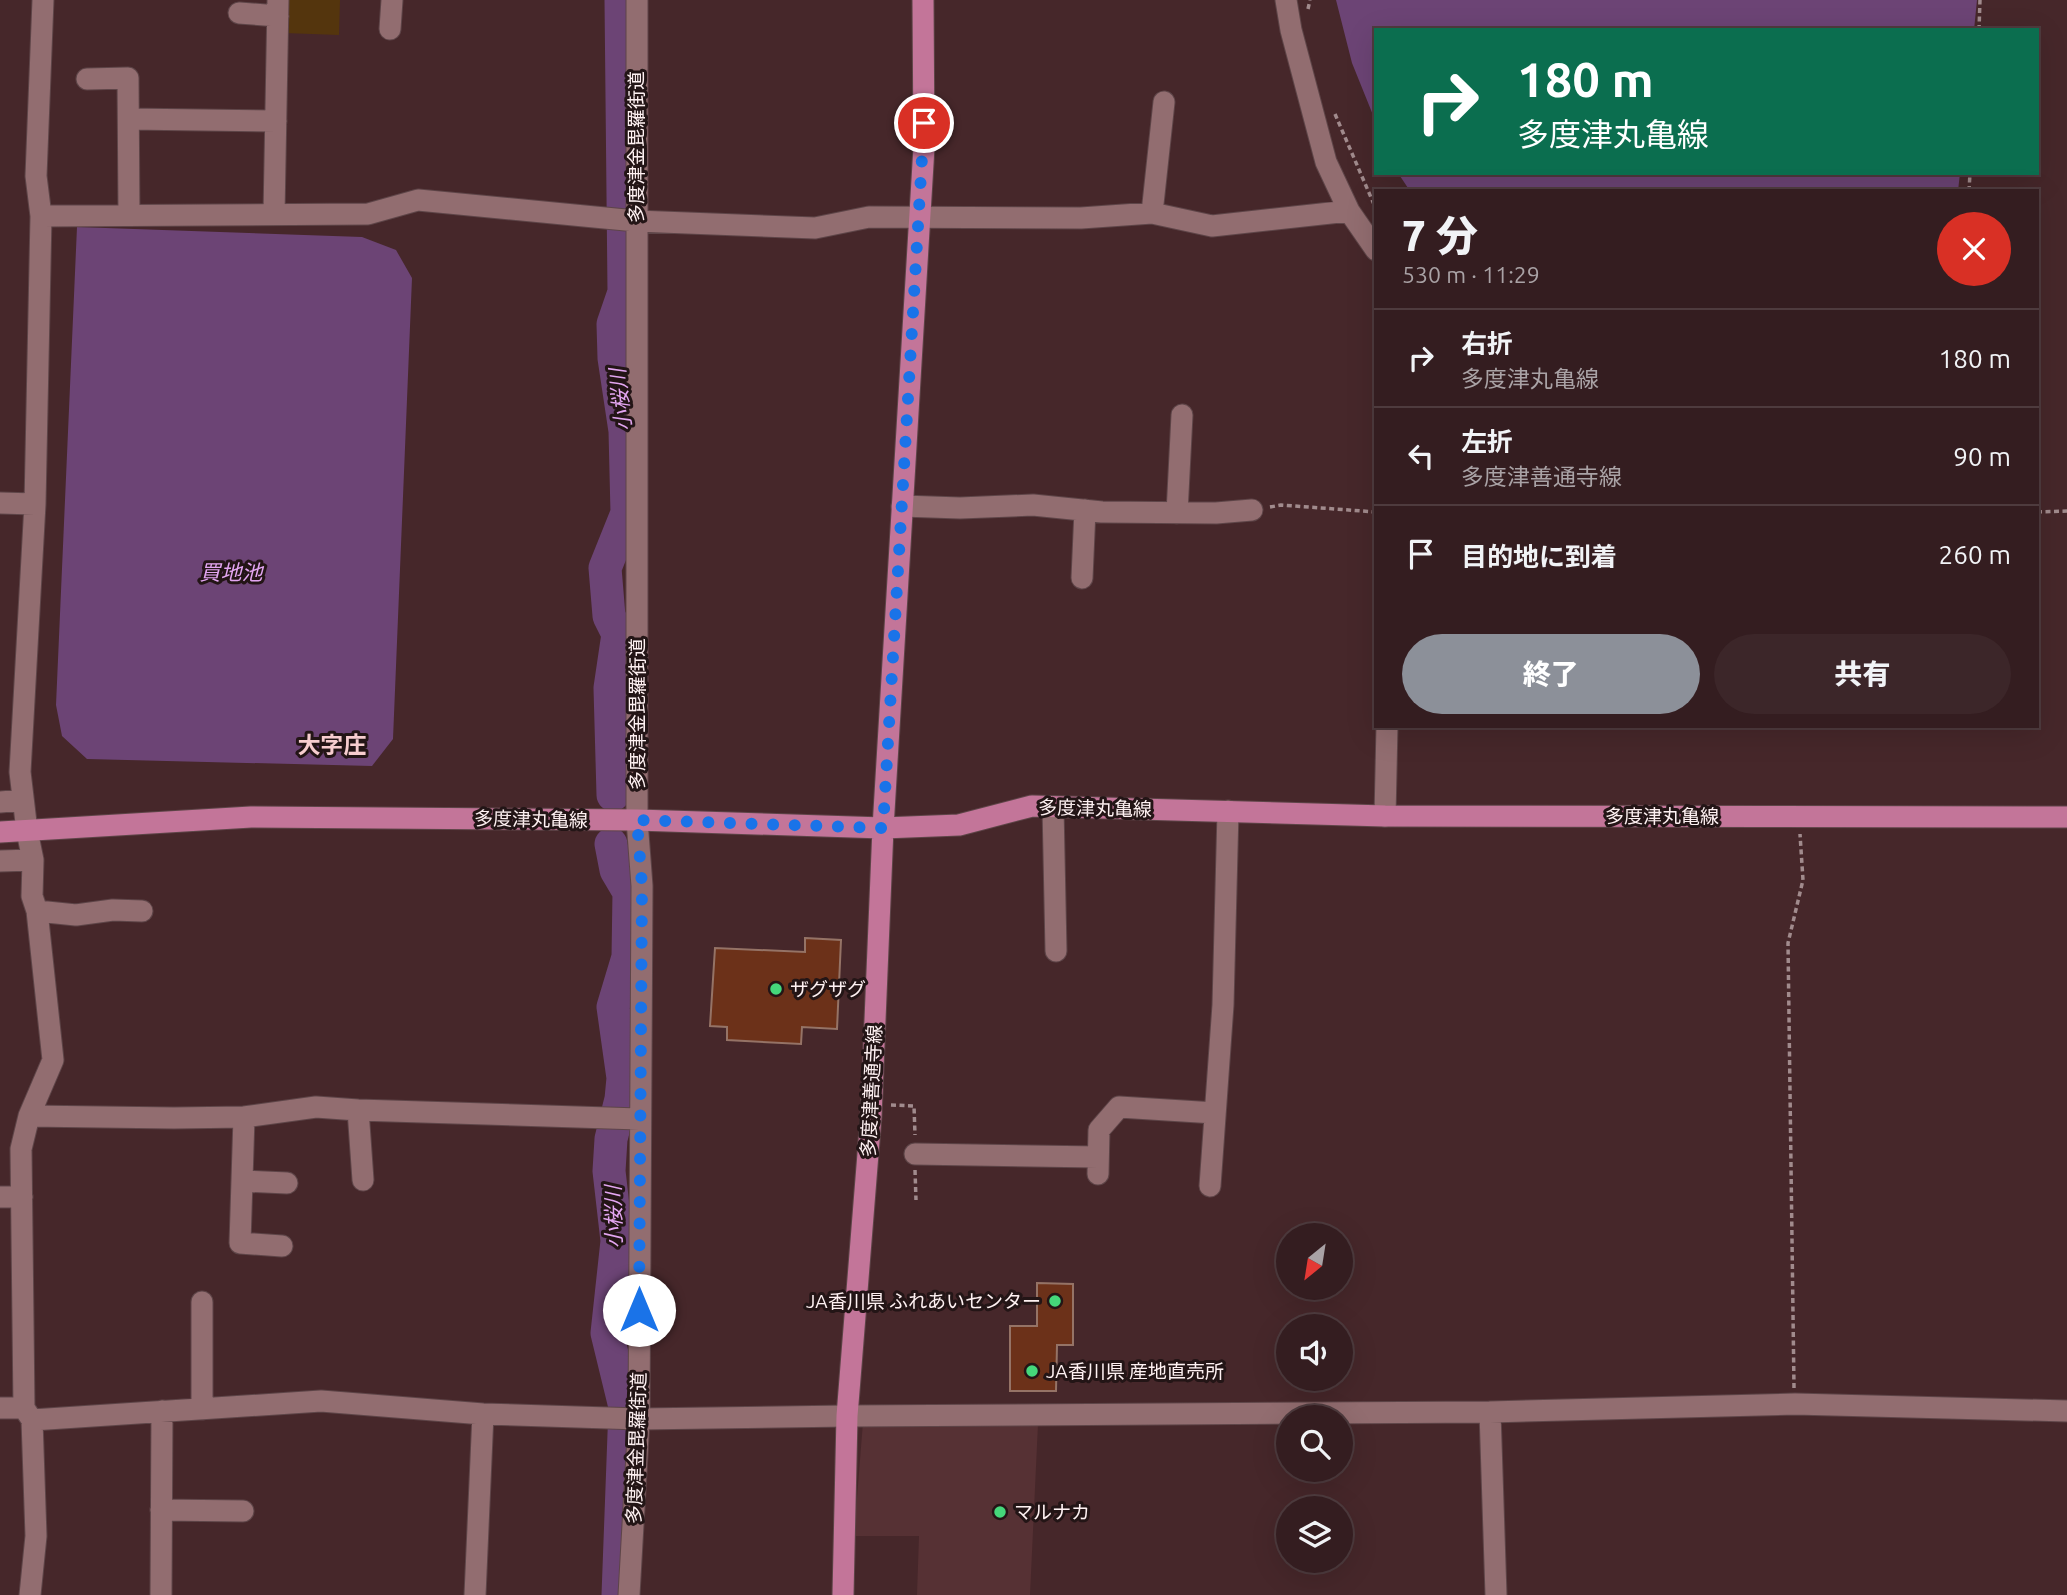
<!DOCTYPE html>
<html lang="ja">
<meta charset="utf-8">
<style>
:root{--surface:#341d20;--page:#3c2629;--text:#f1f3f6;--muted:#a9a2a5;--line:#4e3b3e;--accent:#8c9099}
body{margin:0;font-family:Ubuntu,"Noto Sans JP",sans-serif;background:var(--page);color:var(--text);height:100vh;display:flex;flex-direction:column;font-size:26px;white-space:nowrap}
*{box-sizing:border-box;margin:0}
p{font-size:23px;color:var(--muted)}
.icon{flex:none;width:38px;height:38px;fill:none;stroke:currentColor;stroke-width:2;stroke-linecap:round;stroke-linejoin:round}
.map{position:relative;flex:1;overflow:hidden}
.panel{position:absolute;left:1374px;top:189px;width:665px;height:539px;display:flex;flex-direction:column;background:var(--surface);border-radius:0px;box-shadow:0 7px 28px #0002,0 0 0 2px var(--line)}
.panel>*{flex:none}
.guide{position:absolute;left:1374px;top:28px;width:665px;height:147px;border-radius:0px;box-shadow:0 7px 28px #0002,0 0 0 2px var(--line);background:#0b6e4f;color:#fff;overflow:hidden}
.needle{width:46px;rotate:210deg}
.tools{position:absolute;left:1276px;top:1223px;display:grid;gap:14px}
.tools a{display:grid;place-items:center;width:77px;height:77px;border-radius:50%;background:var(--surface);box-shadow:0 7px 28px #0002,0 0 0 2px var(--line);font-size:35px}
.pin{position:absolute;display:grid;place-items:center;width:60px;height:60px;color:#fff;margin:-30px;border:4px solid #fff;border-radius:50%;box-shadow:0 2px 7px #0007}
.me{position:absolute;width:77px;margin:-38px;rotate:0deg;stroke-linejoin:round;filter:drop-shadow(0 0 5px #0008)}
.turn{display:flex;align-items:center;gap:24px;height:147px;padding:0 28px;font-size:32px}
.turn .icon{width:91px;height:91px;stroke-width:2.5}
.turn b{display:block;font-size:49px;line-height:60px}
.round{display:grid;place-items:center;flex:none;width:74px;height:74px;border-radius:37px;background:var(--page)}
.summary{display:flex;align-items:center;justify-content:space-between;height:119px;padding:0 28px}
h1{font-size:42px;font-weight:800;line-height:52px}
.cta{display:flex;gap:14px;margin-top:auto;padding:14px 28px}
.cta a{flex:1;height:80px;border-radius:42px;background:var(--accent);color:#fff;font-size:28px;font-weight:800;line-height:80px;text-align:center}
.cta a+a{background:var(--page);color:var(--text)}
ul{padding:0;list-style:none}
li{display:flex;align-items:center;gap:21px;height:98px;padding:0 28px;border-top:2px solid var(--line)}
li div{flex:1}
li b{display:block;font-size:26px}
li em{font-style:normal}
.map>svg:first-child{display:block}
</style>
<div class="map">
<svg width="2067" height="1595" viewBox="0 0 2067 1595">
<rect width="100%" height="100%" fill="#46272a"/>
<path fill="#563134" d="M 863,1422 L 1038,1424 L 1030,1595 L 917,1595 L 919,1536 L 854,1536 Z"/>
<path fill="#54350d" d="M 286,0 L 340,0 L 339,35 L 284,33 Z"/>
<path fill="#6c4475" d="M 1336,0 L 1977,0 L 1974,30 L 1376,30 L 1375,120 L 1352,63 Z
M 1398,173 L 1960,173 L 1958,191 L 1410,191 Z
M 77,227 L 362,237 L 396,250 L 412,278 L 393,739 L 372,766 L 87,759 L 62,736 L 56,705 Z"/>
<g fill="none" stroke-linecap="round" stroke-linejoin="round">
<path stroke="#6c4475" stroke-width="33" d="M 613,795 L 610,688 L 618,634 L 609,616 L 605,568 L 627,513 L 625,431 L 614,358 L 613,324 L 624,292 L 621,0
M 611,844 L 616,870 L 629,892 L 628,957 L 613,1007 L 623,1078 L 621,1099 L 611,1139 L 609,1171 L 617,1241 L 607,1333 L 625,1407 L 618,1595"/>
</g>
<path fill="#6c3119" stroke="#957366" stroke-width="2" d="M 805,938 L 841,940 L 837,1029 L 802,1027 L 801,1044 L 727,1040 L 727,1027 L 710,1026 L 715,948 L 805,952 Z
M 1037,1283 L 1073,1284 L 1073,1345 L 1057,1345 L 1056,1391 L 1010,1391 L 1010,1326 L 1037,1326 Z"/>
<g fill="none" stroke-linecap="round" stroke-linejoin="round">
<g stroke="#5e4548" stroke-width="23">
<path id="minor" d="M 1286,0 L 1291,30 L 1326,162 L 1349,211 L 1376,250
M 239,13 L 278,16
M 390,29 L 392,0
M 87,79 L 128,78 L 129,215
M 129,119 L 276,121
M 1152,213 L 1164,102
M 274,214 L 278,0
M 41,216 L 368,214 L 418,200 L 636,221 L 815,228 L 869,217 L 1081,218 L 1152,213 L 1212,226 L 1349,211
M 0,503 L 35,504 L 20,772 L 27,831 L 33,860 L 32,896 L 37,911 L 53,1060 L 29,1116 L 21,1149 L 24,1408 L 32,1420 L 321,1401 L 483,1414 L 639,1419 L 847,1416 L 1490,1412 L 1795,1404 L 2067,1411
M 35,504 L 41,216 L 36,176 L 43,0
M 902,506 L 960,508 L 1033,505 L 1102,512 L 1216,513 L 1252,510
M 1177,513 L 1182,415
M 1082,578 L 1085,510
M 0,802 L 23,800
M 1053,807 L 1056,951
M 1385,816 L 1387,726
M 0,861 L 33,860
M 37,911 L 76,915 L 113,910 L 142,911
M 358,1110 L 363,1180
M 29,1116 L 174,1118 L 244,1117 L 316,1107 L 358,1110 L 639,1119
M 244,1117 L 240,1243 L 282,1246
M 915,1154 L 1098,1157
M 1098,1174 L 1099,1130 L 1119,1107 L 1215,1113
M 242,1181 L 287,1183
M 1210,1186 L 1223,1005 L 1228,811
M 0,1197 L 22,1197
M 0,1408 L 24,1408
M 202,1409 L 202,1302
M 1490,1412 L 1496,1595
M 161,1510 L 243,1511
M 30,1595 L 36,1536 L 32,1420
M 161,1595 L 162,1411
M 475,1595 L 483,1414
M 629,1595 L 639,1419 L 642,886 L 637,820 L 637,0"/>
</g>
<g stroke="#5e4548" stroke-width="23">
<path id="major" d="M 0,832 L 251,817 L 637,820 L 883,828 L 959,825 L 1032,806 L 1385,816 L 2067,817
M 843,1595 L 847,1416 L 871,1116 L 883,828 L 924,147 L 923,0"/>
</g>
<path stroke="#a18b8d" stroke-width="3.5" stroke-dasharray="5 3.5" stroke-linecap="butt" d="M 1308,9 L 1310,0
M 1979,30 L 1980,0
M 1335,114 L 1376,209
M 1969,191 L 1970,173
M 1270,507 L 1281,505 L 1376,512
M 2037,512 L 2067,511
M 891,1105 L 914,1106 L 915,1135
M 915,1170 L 916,1200
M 1794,1388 L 1788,943 L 1803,880 L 1800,834"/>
<use href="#minor" stroke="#926d70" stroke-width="21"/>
<use href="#major" stroke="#c37599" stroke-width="21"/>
</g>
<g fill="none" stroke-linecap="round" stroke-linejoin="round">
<path stroke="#1a73e8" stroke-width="12" stroke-dasharray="0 21.6" d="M 639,1310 L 642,886 L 637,820 L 883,828 L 924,123"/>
</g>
<g fill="#45d77a" stroke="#231516" stroke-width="2.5">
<circle cx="776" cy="989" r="7"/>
<circle cx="1055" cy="1301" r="7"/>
<circle cx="1032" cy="1371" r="7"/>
<circle cx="1000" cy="1512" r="7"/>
</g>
<g text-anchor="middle" stroke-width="6" stroke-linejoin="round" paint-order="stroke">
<g font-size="19" fill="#fef1f2" stroke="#231516">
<text transform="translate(636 147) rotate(-90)" y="7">多度津金毘羅街道</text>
<text transform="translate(637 714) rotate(-90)" y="7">多度津金毘羅街道</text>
<text transform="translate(1095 808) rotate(1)" y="7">多度津丸亀線</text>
<text x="1662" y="823">多度津丸亀線</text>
<text transform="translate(531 819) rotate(1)" y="7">多度津丸亀線</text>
<text transform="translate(871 1091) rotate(-87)" y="7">多度津善通寺線</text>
<text transform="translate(636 1448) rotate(-88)" y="7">多度津金毘羅街道</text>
</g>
<g font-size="19" fill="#fef1f2" stroke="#231516" text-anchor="start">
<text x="790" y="996">ザグザグ</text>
<text x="1041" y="1308" text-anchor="end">JA香川県 ふれあいセンター</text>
<text x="1046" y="1378">JA香川県 産地直売所</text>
<text x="1014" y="1519">マルナカ</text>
</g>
<g font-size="21" font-style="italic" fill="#e3a6f1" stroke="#231516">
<text transform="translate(621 400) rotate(-96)" y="7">小桜川</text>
<text x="231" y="580">買地池</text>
<text transform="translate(614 1217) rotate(-91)" y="7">小桜川</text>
</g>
<g font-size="23" font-weight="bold" fill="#f7cdcf" stroke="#231516">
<text x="332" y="753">大字庄</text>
</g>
</g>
</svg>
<div class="tools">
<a><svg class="needle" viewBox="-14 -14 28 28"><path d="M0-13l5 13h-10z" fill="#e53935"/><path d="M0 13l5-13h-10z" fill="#a9a2a5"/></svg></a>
<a><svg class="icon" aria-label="sound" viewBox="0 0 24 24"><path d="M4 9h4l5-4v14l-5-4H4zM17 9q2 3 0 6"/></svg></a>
<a><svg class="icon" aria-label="search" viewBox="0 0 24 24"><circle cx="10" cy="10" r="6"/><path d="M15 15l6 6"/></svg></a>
<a><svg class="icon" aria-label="layers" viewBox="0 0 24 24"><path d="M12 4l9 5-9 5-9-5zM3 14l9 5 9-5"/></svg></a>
</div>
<div class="pin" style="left:924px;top:123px;background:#d93025"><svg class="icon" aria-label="arrive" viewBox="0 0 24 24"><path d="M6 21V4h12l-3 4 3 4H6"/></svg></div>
<svg class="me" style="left:639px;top:1310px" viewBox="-20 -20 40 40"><circle r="19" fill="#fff"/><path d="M0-13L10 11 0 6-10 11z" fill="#1a73e8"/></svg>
<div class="guide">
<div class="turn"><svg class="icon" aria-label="right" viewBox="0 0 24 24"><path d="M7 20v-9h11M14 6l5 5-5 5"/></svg><div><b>180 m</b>多度津丸亀線</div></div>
</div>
<section class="panel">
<div class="summary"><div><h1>7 分</h1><p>530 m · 11:29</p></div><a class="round" style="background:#d93025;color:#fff"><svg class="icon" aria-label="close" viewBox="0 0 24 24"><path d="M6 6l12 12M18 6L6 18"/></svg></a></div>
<ul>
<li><svg class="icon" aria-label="right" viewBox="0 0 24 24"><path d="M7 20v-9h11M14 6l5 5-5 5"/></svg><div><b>右折</b><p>多度津丸亀線</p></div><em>180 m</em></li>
<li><svg class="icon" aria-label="left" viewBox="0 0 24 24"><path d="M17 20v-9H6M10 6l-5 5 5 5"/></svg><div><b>左折</b><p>多度津善通寺線</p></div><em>90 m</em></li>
<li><svg class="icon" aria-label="arrive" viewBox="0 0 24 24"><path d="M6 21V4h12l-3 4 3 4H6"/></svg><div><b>目的地に到着</b></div><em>260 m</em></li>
</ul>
<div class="cta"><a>終了</a><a>共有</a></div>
</section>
</div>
